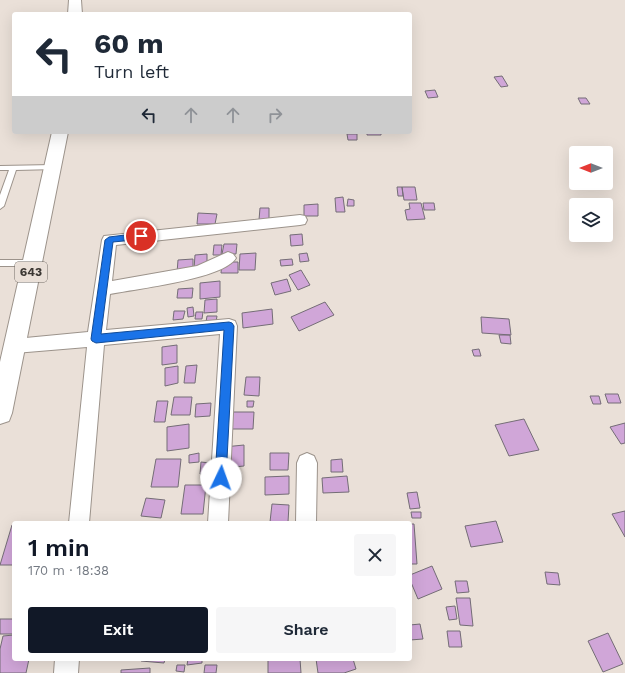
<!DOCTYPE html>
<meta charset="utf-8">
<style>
:root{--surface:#fff;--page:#f6f6f7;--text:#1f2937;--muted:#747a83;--accent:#111827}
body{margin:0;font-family:"Work Sans",sans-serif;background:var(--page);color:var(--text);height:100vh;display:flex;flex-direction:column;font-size:15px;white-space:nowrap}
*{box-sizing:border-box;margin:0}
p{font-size:13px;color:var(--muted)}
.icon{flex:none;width:22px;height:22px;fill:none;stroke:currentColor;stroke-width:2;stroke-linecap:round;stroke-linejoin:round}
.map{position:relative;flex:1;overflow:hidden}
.drawer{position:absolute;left:12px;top:521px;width:400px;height:140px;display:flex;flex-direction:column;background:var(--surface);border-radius:4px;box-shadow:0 4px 16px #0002}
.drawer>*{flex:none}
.banner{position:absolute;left:12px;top:12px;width:400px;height:122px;border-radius:4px;box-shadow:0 4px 16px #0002;background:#fff;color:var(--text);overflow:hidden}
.needle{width:26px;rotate:270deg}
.tools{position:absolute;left:569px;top:146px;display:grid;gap:8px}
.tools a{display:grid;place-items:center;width:44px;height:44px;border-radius:4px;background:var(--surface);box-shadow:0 4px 16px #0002;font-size:20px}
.pin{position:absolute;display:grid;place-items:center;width:34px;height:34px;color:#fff;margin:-17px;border:2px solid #fff;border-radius:50%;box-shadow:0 1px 4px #0007}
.me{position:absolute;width:44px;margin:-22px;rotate:3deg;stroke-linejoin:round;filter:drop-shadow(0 0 3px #0008)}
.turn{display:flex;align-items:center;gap:14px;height:84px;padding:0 16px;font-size:18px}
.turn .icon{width:52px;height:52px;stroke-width:2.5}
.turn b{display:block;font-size:28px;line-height:34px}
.lanes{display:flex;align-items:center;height:38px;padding:0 16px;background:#0003;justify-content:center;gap:20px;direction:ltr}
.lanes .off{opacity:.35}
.round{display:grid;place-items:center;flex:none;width:42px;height:42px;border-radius:4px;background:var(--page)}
.headline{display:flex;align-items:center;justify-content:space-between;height:68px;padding:0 16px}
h1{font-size:24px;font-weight:600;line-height:30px;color:var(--accent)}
.primary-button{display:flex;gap:8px;margin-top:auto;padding:8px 16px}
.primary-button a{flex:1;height:46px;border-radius:4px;background:var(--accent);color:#fff;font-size:16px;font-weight:600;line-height:46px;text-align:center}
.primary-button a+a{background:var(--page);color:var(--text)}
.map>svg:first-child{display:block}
</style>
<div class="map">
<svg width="625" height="673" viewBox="0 0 625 673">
<rect width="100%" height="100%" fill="#eae0d8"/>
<path fill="#d0a6d8" stroke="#746d76" d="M 502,76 L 508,86 L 501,87 L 494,77 Z
M 435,90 L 438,97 L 428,98 L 425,91 Z
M 578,98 L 586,98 L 590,104 L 581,104 Z
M 367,132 L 381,132 L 381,135 L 367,135 Z
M 347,134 L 357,134 L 357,140 L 348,140 Z
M 397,187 L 402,187 L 403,196 L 398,196 Z
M 402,187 L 415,187 L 417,200 L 404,200 Z
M 343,197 L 345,212 L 336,212 L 335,198 Z
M 348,199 L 354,200 L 354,206 L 347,206 Z
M 409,203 L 421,203 L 425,219 L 407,220 L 405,210 L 410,209 Z
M 423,203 L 434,203 L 435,210 L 424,210 Z
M 318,204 L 318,216 L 304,216 L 304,205 Z
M 260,208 L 269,208 L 269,220 L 259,220 Z
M 198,213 L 217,214 L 215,224 L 197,224 Z
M 302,234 L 303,245 L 291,246 L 290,235 Z
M 224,244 L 237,244 L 236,254 L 222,254 Z
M 214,245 L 222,245 L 221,255 L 213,255 Z
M 256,253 L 255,270 L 239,270 L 240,254 Z
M 307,253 L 309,261 L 300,262 L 299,254 Z
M 207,254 L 207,268 L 194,269 L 195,255 Z
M 193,259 L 193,272 L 177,273 L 178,260 Z
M 292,259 L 293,265 L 281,266 L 280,260 Z
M 222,262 L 238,262 L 238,273 L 221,273 Z
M 301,270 L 310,285 L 298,290 L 289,275 Z
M 287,279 L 291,291 L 275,295 L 271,283 Z
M 220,281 L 220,297 L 200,299 L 200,283 Z
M 193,288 L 192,298 L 177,298 L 178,289 Z
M 217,299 L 217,312 L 204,313 L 205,300 Z
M 325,302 L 334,315 L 299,331 L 291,317 Z
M 193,307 L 194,316 L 188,317 L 187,308 Z
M 272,309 L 273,324 L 243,328 L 242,313 Z
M 174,311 L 185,311 L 183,319 L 173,320 Z
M 196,312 L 203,312 L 202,319 L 195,319 Z
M 207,316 L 217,316 L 216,322 L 206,322 Z
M 481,317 L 509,319 L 511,335 L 482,333 Z
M 499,335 L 510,335 L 511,344 L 501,343 Z
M 177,345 L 177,363 L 162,365 L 162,347 Z
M 479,349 L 481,356 L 474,356 L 472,350 Z
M 197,365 L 195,383 L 184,383 L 186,366 Z
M 178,366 L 178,383 L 165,386 L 165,368 Z
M 246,377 L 260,377 L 259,396 L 244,395 Z
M 605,394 L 618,394 L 621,403 L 608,403 Z
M 590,396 L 599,396 L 601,404 L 593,404 Z
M 174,397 L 192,397 L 190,415 L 171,415 Z
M 157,401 L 168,401 L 165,422 L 154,422 Z
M 247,401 L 254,401 L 253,407 L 247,407 Z
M 211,403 L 210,416 L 195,417 L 196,404 Z
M 230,412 L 254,412 L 253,429 L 228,429 Z
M 524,419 L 539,450 L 509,456 L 495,425 Z
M 625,423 L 625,443 L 621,444 L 610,427 Z
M 189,424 L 189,448 L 167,451 L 167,427 Z
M 244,445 L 244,466 L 224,468 L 224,447 Z
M 199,453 L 199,462 L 189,463 L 189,455 Z
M 270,453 L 289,453 L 288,470 L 270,470 Z
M 156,459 L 181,459 L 178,487 L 151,487 Z
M 342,459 L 343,472 L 331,472 L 331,460 Z
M 201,462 L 210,463 L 209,474 L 200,474 Z
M 289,476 L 289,494 L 265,495 L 265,477 Z
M 347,476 L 349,492 L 323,493 L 322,478 Z
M 185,485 L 206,485 L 203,514 L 181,514 Z
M 417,492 L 420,508 L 410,509 L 407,493 Z
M 146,498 L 165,500 L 161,518 L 141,516 Z
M 272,504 L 289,505 L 288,522 L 270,522 Z
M 625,511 L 625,537 L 612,514 Z
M 411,512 L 421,512 L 421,518 L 412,518 Z
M 496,521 L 503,542 L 471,547 L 465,526 Z
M 410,524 L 414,524 L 417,564 L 410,564 Z
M 12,525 L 14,525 L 14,565 L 0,565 Z
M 432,566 L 442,589 L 418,599 L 410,580 L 410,575 Z
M 545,572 L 558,573 L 560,585 L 547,584 Z
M 455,581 L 467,581 L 469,592 L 457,593 Z
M 456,598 L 470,598 L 473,626 L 460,625 Z
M 455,606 L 457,619 L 449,620 L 446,607 Z
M 0,619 L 14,619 L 14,634 L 0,634 Z
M 420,624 L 423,639 L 410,640 L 410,625 Z
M 447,631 L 460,631 L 462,647 L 449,647 Z
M 608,633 L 623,664 L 603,672 L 588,641 Z
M 14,635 L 14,659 L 29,659 L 26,673 L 0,673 L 0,649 L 3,636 Z
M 141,659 L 165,659 L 164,663 L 141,661 Z
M 188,659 L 202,659 L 202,663 L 187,665 Z
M 268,659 L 300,659 L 301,673 L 268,673 Z
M 316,659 L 353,659 L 356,669 L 344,673 L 318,673 Z
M 177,665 L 185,665 L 184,672 L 176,671 Z
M 205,665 L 217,665 L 216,673 L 204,673 Z
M 150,668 L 150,673 L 121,673 L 121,670 Z"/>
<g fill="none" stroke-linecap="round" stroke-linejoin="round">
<g stroke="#9c938b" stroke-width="2">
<path id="lane" d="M 53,165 L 56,165 L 56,169 L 16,170 L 4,206 L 0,209 L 0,195 L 9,170 L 0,170 L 0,166 Z
M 0,260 L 33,260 L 37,263 L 33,266 L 0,266 Z"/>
</g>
<g stroke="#9c938b" stroke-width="2">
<path id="street" d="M 300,215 L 305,216 L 307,220 L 305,224 L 300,225 L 116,245 L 112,281 L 197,266 L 228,252 L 233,254 L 236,258 C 224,279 135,289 110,294 L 106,330 L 229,319 L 235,321 L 237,326 L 228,523 L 208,523 L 220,334 L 104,345 L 89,523 L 69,523 L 87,347 L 15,353 L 9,351 L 6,346 L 9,341 L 15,339 L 88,332 L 102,240 L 104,236 Z
M 307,453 L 314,456 L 317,463 L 316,523 L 296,523 L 297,463 L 300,456 Z
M 55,659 L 79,659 L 78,673 L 54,673 Z"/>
</g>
<g stroke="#9c938b" stroke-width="2">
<path id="highway" d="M 69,0 L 81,0 L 82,14 L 68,14 Z
M 52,132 L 68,132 L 12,413 L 9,421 L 0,424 L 0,362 Z"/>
</g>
<use href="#lane" fill="#fff" fill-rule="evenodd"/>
<use href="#street" fill="#fff" fill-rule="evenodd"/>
<use href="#highway" fill="#fff" fill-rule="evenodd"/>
</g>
<path fill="#1a73e8" stroke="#114b97" d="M 141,233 L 144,234 L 144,239 L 113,242 L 101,334 L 229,322 L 232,323 L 234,326 L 226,478 L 225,481 L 221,483 L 217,481 L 215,478 L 224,330 L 96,343 L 92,341 L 91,339 L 105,240 L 109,237 Z"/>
<g text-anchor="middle" stroke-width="4" stroke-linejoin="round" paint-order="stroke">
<rect fill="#eae0d8" stroke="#706a64" stroke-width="1" x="15" y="262" width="32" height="20" rx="3"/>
<g font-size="12" font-weight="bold" fill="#3b3733">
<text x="31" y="276">643</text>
</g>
</g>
</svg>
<div class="tools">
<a><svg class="needle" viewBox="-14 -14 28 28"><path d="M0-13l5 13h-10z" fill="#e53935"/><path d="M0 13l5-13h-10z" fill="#747a83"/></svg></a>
<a><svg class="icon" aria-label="layers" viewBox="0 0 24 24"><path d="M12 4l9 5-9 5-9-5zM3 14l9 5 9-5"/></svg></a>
</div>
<div class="pin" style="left:141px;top:236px;background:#d93025"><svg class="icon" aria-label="arrive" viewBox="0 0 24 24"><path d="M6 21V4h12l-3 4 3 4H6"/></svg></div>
<svg class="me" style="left:221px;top:478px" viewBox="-20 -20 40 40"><circle r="19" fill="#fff"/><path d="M0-13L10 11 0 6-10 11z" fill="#1a73e8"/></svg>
<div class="banner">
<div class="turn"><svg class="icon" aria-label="left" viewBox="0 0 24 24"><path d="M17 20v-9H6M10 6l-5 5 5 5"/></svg><div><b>60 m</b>Turn left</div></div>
<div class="lanes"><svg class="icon" aria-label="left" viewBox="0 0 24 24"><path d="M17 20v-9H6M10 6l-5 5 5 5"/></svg><svg class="icon off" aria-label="ahead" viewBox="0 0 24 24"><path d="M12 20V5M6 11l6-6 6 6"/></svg><svg class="icon off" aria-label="ahead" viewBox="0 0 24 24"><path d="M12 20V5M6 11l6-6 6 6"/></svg><svg class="icon off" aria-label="right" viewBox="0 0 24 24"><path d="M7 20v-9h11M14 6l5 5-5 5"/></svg></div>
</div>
<section class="drawer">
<div class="headline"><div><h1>1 min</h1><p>170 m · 18:38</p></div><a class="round"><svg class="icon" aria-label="close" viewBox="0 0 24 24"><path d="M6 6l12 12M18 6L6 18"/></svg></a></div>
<div class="primary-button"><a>Exit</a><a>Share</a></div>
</section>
</div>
